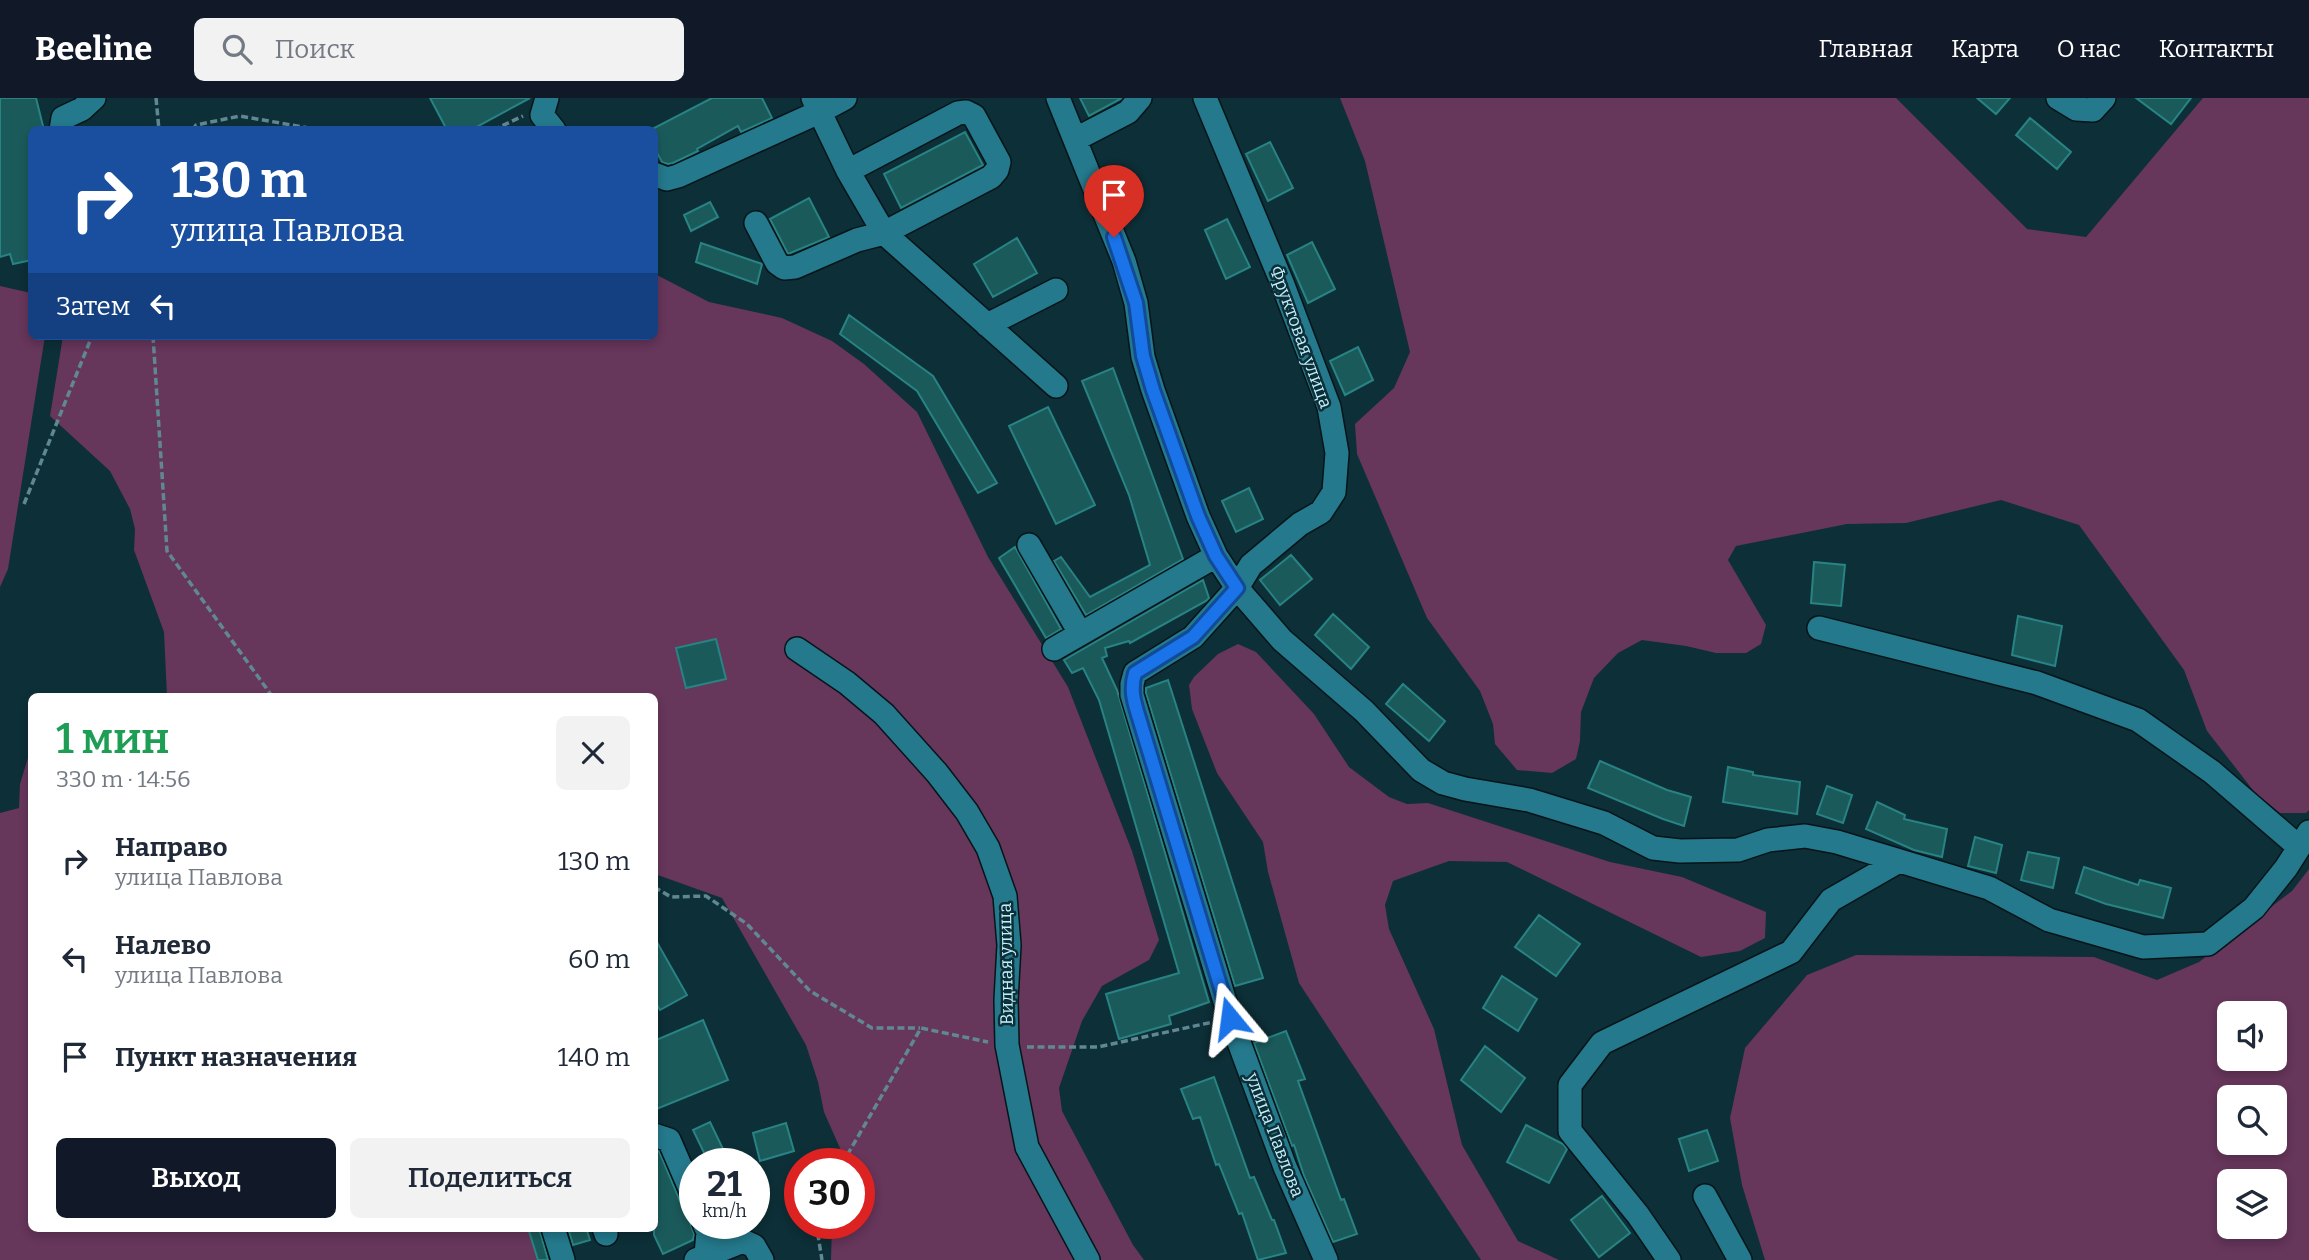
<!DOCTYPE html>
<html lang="ru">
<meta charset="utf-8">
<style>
:root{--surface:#fff;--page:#f2f2f3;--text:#1f2937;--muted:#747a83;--accent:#111827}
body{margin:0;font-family:Bitter,serif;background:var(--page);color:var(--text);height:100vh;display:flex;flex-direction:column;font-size:26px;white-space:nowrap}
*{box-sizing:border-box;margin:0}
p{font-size:23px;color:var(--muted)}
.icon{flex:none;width:38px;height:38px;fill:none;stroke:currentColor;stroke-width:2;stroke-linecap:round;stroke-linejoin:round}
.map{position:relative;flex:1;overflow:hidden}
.side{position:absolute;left:28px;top:595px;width:630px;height:539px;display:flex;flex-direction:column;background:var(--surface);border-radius:10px;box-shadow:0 4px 10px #0003}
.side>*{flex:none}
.hud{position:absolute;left:28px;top:28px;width:630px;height:214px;border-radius:10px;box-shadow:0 4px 10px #0003;background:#1a4fa0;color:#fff;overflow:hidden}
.fabs{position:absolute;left:2217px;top:903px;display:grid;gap:14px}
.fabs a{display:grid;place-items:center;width:70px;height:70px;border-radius:10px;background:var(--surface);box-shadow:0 4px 10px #0003;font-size:35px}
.speed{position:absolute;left:679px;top:1050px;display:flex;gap:14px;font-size:35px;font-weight:700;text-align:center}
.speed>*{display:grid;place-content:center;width:91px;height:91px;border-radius:50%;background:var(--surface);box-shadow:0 4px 10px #0003;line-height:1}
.speed small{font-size:18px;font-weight:400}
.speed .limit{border:10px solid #d22;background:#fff;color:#111}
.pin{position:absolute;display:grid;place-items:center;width:60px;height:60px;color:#fff;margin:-72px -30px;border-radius:50% 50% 50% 0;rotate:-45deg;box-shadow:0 0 7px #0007}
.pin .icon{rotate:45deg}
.me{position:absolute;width:77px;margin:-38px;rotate:344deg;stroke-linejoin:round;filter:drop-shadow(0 0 5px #0008)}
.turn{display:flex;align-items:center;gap:24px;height:147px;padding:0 28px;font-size:32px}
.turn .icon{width:91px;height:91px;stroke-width:2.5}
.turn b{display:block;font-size:49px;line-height:60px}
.then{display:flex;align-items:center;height:66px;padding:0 28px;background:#0003;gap:14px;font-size:26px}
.round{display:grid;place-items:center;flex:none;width:74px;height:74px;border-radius:10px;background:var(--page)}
.overview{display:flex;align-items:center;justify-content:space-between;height:119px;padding:0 28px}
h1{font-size:42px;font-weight:600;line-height:52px;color:#1e9e55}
.button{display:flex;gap:14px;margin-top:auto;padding:14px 28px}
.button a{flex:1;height:80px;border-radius:10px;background:var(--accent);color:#fff;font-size:28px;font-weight:600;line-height:80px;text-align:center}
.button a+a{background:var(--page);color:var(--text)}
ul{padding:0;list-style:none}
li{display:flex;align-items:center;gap:21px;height:98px;padding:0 28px}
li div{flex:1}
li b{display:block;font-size:26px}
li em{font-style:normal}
header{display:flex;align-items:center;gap:42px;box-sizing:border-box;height:98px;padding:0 35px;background:var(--accent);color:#fff}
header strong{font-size:33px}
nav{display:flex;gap:38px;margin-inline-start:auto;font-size:24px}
.search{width:490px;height:63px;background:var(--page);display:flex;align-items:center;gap:18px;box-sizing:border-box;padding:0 24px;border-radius:10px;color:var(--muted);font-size:26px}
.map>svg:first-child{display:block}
</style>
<header>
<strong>Beeline</strong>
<div class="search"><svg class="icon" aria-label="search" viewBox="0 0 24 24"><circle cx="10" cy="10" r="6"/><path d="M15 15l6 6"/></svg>Поиск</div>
<nav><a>Главная</a><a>Карта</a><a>О нас</a><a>Контакты</a></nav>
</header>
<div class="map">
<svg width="2309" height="1162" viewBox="0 0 2309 1162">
<rect width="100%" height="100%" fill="#0d2f37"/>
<path fill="#66365b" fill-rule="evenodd" d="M 1340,0 L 1896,0 L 2027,131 L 2086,139 L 2203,0 L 2309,0 L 2309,712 L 2306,715 L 2280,715 L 2256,696 L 2207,633 L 2184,572 L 2079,427 L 2001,402 L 1906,425 L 1847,426 L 1736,448 L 1728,462 L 1766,527 L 1761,546 L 1746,555 L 1716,555 L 1686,548 L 1642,542 L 1618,555 L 1594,580 L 1581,614 L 1580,643 L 1576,661 L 1552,675 L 1517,672 L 1495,646 L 1493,626 L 1480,593 L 1427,520 L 1357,356 L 1355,326 L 1394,290 L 1410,254 L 1365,63 Z
M 655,176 L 709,204 L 782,220 L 832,243 L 864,266 L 917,314 L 988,459 L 1068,589 L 1132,753 L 1159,842 L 1149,862 L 1102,888 L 1082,923 L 1059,990 L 1062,1013 L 1133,1147 L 1144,1162 L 831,1162 L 832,1125 L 859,1125 L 859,1066 L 847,1066 L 824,1014 L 818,984 L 806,947 L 722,800 L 655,776 L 654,598 L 167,598 L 164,534 L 134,452 L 135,431 L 130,411 L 110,373 L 50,318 L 63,238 L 654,238 Z
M 0,188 L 31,195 L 32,238 L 45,238 L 8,471 L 0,489 Z
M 1238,546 L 1256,554 L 1314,616 L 1349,669 L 1389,699 L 1407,706 L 1428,705 L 1610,764 L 1682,779 L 1766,814 L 1765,840 L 1740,853 L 1701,859 L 1507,764 L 1449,763 L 1393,783 L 1385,807 L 1389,831 L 1434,931 L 1462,1047 L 1518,1143 L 1559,1162 L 1481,1162 L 1299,885 L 1268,774 L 1263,744 L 1217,675 L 1192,611 L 1189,587 L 1194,579 L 1218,556 Z
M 31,650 L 32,1130 L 528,1131 L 538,1162 L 0,1162 L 0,715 L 19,710 L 20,686 Z
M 2309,771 L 2309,1162 L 1765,1162 L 1742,1087 L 1730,1020 L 1745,950 L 1807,877 L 1856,857 L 2094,859 L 2157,882 L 2199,864 L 2292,793 ZM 2230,915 L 2275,915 L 2275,961 L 2230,961 ZM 2230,999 L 2275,999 L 2275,1045 L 2230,1045 ZM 2230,1083 L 2275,1083 L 2275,1129 L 2230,1129 Z"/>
<path fill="#1b5a5b" stroke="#288384" stroke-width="2" d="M 0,0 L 36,0 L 44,32 L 32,32 L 32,162 L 13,166 L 10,156 L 0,159 Z
M 430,0 L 530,0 L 471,32 L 447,32 Z
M 712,0 L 762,0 L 772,20 L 741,34 L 738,28 L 697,51 L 698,53 L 673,65 L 668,66 L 662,64 L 654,49 L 654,30 Z
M 1080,0 L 1122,0 L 1089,18 Z
M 1977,0 L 2010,0 L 1996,16 Z
M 2136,0 L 2191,0 L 2171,26 Z
M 2030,20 L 2071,54 L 2057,71 L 2016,37 Z
M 965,34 L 983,67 L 901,110 L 884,76 Z
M 1270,44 L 1293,90 L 1268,103 L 1246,56 Z
M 809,100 L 829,139 L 788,156 L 770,121 Z
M 710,104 L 718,119 L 691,133 L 684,117 Z
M 1227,121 L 1250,169 L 1226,181 L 1205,132 Z
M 1017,140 L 1037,175 L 993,199 L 974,166 Z
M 1312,144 L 1335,191 L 1308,205 L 1287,157 Z
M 701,145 L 762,166 L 757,186 L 696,164 Z
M 849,217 L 933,278 L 997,385 L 978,395 L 917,293 L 840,236 Z
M 1358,249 L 1373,282 L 1345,297 L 1330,263 Z
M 1113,270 L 1183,461 L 1086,517 L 1054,463 L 1061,459 L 1090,499 L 1150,467 L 1129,397 L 1082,283 Z
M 1048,309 L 1095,407 L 1056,426 L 1009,328 Z
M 1249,390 L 1263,421 L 1236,434 L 1222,403 Z
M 1015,449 L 1061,531 L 1046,540 L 999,460 Z
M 1291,457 L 1312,481 L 1280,507 L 1260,482 Z
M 1814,464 L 1845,467 L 1841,508 L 1811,505 Z
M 1203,482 L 1209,500 L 1206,503 L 1130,545 L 1129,543 L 1105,550 L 1107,558 L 1102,560 L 1117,592 L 1209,904 L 1169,918 L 1171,926 L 1119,941 L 1106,896 L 1179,875 L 1099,602 L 1083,570 L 1072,575 L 1064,562 Z
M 1333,516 L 1369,549 L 1351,571 L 1315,537 Z
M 2018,518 L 2062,528 L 2055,568 L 2012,557 Z
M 716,541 L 726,581 L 686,590 L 676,550 Z
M 1168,582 L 1263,880 L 1235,888 L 1146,595 L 1146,590 Z
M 1403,586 L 1445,623 L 1429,643 L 1386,606 Z
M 1600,663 L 1667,692 L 1691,699 L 1684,728 L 1663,721 L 1588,690 Z
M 1728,669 L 1753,674 L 1753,677 L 1800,684 L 1797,716 L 1723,704 Z
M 1827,688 L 1852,697 L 1843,725 L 1817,716 Z
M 1877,704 L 1905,717 L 1904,721 L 1947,731 L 1942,759 L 1914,752 L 1866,731 Z
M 1975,739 L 2002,747 L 1996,775 L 1968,768 Z
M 2028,754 L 2059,760 L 2053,790 L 2021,782 Z
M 2084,769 L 2138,787 L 2140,782 L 2171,790 L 2163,820 L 2106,806 L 2076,795 Z
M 1539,817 L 1580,846 L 1556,878 L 1515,849 Z
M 654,839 L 687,897 L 660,912 L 654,902 Z
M 1502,878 L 1537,901 L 1518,933 L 1483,910 Z
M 703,922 L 728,982 L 654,1012 L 654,943 Z
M 1286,933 L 1305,981 L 1298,983 L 1341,1102 L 1344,1101 L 1357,1136 L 1333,1144 L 1304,1078 L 1294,1047 L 1292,1048 L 1254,945 Z
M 1485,948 L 1525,980 L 1501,1014 L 1461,982 Z
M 1214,979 L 1250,1080 L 1254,1079 L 1272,1122 L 1274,1122 L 1286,1155 L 1258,1162 L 1242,1115 L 1239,1116 L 1219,1066 L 1216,1067 L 1200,1019 L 1193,1021 L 1181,991 Z
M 710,1024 L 724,1053 L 707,1061 L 693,1032 Z
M 786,1025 L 794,1053 L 760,1063 L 753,1035 Z
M 1526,1027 L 1563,1046 L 1567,1051 L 1549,1085 L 1507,1064 Z
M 1707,1032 L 1718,1063 L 1689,1073 L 1679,1041 Z
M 654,1052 L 659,1053 L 682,1108 L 692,1119 L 690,1124 L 694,1136 L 693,1142 L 663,1156 L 654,1137 Z
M 1602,1098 L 1630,1135 L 1599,1159 L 1571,1122 Z
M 528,1130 L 539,1130 L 548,1162 L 538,1162 Z
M 568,1130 L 586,1130 L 590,1142 L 573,1147 Z"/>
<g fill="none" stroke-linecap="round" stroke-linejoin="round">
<g stroke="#071519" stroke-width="26">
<path id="minor" d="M 547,0 L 542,17 L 554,32
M 813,0 L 848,73 L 884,135 L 1056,288
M 1058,0 L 1124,163 L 1136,205 L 1143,259 L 1153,292 L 1198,418 L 1216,458 L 1237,490 L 1282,542 L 1364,613 L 1421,672 L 1443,685 L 1465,691 L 1529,702 L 1604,725 L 1653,750 L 1680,753 L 1738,752 L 1768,742 L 1805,738 L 1837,744 L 1989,790 L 2049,822 L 2143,849 L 2208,846 L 2254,810 L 2286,770 L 2309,734
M 1205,0 L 1283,187 L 1329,309 L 1337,355 L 1334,394 L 1321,414 L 1300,426 L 1251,467 L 1237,490 L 1193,539 L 1135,575 L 1132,586 L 1132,597 L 1230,920 L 1285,1069 L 1326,1162
M 2058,0 L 2076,11 L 2093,12 L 2104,0
M 61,32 L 63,20 L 82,11 L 94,0
M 1076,41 L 1128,14 L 1140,0
M 654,76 L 667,81 L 678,78 L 819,14 L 845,0
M 756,125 L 777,165 L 784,170 L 795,169 L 857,142 L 884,135 L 991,79 L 997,72 L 999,64 L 974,18 L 966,14 L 958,15 L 848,73
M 987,227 L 1056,192
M 1029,447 L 1080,535
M 1819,530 L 2037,585 L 2138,622 L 2212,674 L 2299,749
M 797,551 L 847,585 L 884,616 L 937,675 L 967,714 L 988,750 L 1005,798 L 1009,847 L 1006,902 L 1007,947 L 1027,1049 L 1088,1162
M 1054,551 L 1216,458
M 654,1037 L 669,1042 L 695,1102
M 1705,1098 L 1740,1162
M 704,1125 L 708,1134 L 706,1157
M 553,1130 L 563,1162
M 604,1130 L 606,1136
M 696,1162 L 743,1143 L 754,1148 L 762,1162
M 1669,1162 L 1638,1117 L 1570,1033 L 1570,987 L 1602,945 L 1791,854 L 1831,802 L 1899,763"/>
</g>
<path stroke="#608893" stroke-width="3.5" stroke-dasharray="7 3.5" stroke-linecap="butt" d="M 156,0 L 159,32
M 192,32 L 196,27 L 240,18 L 320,32
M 493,32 L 523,18
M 153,238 L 167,453 L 272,598
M 24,406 L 92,238
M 654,789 L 671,799 L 706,798 L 747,826 L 810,893 L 872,930 L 920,930
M 1027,949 L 1098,949 L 1213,924
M 842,1066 L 921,930 L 988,944
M 816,1125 L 822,1162"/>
<use href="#minor" stroke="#24798c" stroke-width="23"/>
</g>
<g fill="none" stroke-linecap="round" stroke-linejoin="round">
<g stroke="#114b97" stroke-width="18">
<path id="route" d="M 1114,139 L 1136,205 L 1143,258 L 1153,292 L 1198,418 L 1216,458 L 1237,490 L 1193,539 L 1135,575 C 1130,592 1134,604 1139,620 L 1230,920"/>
</g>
<use href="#route" stroke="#1a73e8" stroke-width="12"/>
</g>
<g text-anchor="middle" stroke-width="5" stroke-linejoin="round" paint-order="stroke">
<g font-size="18" fill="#c1f0fe" stroke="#0d2f37">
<text transform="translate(1301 239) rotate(70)" y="6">Фруктовая улица</text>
<text transform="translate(1006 866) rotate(-91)" y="6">Видная улица</text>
<text transform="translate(1275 1037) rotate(69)" y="6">улица Павлова</text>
</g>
</g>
</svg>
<div class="fabs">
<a><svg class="icon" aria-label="sound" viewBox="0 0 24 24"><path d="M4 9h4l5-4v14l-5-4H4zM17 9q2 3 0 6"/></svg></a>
<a><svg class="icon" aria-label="search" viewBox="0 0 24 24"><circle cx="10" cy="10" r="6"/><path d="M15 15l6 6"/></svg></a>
<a><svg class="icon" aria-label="layers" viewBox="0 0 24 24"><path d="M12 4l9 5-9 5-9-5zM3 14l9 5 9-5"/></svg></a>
</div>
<div class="speed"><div>21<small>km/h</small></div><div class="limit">30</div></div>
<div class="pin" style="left:1114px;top:139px;background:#d93025"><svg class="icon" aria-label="arrive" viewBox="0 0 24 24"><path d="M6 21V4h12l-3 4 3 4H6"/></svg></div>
<svg class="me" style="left:1230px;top:920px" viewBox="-20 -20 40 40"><path d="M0-17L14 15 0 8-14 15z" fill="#1a73e8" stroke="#fff" stroke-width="4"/></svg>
<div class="hud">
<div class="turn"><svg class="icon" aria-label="right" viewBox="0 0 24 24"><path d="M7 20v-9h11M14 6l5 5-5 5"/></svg><div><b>130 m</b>улица Павлова</div></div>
<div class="then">Затем<svg class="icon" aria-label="left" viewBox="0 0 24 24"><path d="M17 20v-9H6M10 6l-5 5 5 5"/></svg></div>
</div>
<section class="side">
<div class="overview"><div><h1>1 мин</h1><p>330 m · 14:56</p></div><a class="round"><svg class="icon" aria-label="close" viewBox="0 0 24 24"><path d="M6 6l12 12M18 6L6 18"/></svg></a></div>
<ul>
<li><svg class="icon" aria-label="right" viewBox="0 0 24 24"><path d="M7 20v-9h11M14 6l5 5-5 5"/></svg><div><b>Направо</b><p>улица Павлова</p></div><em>130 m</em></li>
<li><svg class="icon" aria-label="left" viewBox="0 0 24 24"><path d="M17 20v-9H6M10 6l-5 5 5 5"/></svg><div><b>Налево</b><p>улица Павлова</p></div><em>60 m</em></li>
<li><svg class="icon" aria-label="arrive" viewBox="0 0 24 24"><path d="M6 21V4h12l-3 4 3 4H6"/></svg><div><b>Пункт назначения</b></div><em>140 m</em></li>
</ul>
<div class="button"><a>Выход</a><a>Поделиться</a></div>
</section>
</div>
